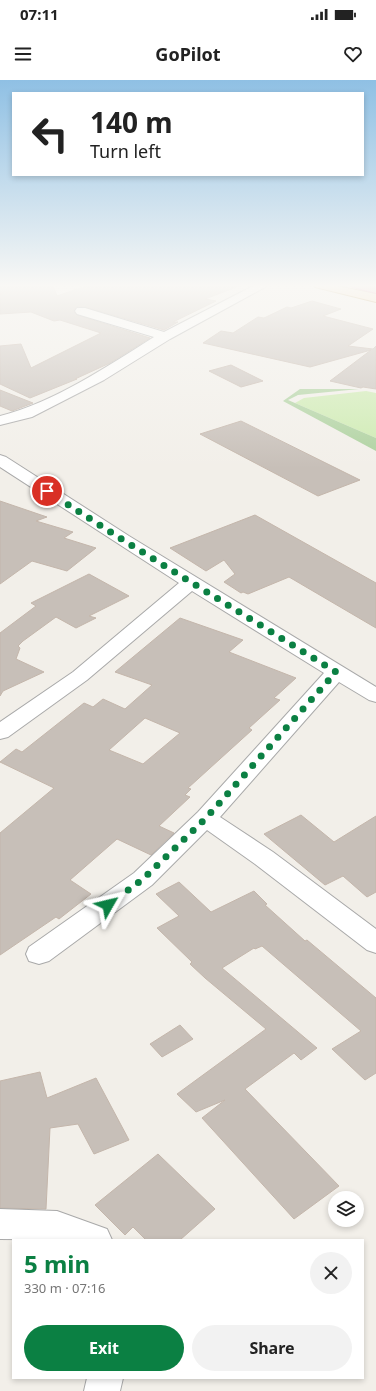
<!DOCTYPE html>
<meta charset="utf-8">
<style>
:root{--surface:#fff;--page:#f2f2f2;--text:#222;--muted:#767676;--accent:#0b8043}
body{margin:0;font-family:"Noto Sans",sans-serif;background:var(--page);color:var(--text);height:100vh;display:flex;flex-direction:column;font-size:15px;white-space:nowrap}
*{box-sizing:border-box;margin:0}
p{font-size:13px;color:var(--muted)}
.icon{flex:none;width:22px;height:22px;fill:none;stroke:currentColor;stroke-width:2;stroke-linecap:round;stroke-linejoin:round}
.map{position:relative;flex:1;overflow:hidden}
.sheet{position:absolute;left:12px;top:1159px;width:352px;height:140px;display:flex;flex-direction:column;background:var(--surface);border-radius:0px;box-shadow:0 2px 6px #0003}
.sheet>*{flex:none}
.guide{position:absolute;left:12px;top:12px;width:352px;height:84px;border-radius:0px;box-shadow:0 2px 6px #0003;background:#fff;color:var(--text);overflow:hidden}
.buttons{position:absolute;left:328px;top:1111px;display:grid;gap:8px}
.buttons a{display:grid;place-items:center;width:36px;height:36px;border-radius:50%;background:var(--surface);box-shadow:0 2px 6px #0003;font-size:20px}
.pin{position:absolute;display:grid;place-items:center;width:34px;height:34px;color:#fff;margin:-17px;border:2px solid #fff;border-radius:50%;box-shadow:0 1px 4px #0007}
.me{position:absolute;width:44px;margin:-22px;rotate:53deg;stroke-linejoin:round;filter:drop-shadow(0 0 3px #0008)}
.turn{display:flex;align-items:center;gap:14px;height:84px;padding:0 12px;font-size:18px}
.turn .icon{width:52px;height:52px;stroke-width:2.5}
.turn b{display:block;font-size:28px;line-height:34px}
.round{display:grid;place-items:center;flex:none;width:42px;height:42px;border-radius:21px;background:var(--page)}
.head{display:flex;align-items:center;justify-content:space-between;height:68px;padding:0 12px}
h1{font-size:24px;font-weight:700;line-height:30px;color:var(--accent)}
.primary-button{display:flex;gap:8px;margin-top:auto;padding:8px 12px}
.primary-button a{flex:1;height:46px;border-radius:24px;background:var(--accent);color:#fff;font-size:16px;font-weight:700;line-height:46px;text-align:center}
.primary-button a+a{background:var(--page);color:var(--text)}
.status{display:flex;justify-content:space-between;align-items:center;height:28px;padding:0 20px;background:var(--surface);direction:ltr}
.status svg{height:11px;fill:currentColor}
header{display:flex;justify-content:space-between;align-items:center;height:52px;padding:0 12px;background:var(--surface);font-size:18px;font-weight:700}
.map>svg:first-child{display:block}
</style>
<div class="status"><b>07:11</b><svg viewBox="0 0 49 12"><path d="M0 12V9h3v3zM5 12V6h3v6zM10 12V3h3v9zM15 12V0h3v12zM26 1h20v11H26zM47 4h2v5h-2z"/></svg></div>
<header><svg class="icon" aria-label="menu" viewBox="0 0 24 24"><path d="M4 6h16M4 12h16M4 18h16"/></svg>GoPilot<svg class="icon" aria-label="heart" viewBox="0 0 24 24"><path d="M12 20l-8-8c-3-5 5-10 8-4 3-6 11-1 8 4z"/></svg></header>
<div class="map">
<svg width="376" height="1311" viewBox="0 0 376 1311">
<rect width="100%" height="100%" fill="#f2efe9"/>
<path fill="#cdebb0" d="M 366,311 L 376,313 L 376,358 L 295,323 L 304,318 Z"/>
<path fill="#add19e" d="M 300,309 L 359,309 L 298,315 L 288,320 L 376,358 L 376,371 L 283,321 Z"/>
<path fill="#c7bfb8" stroke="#c4b6ab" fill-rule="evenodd" d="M 0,205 L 53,205 L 57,216 L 89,205 L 238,205 L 239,206 L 205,219 L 216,221 L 173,242 L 178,242 L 164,250 L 85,227 L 76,227 L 74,232 L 77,235 L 150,258 L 110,283 L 75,299 L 77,299 L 30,318 L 0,304 L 0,266 L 21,264 L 31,288 L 101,253 L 60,240 L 54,241 L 31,232 L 0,234 Z
M 312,221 L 341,229 L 323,236 L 373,249 L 348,266 L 373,269 L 376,266 L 376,309 L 363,307 L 361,308 L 330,301 L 371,270 L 310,287 L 203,263 L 221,251 L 233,253 L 258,237 L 264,238 L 287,227 L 291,228 Z
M 231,285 L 263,301 L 241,307 L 209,291 Z
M 0,310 L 33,323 L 12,331 L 0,326 Z
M 241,341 L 360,400 L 318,416 L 200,354 Z
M 0,421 L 47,437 L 36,441 L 73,452 L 64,458 L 96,468 L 67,491 L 32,481 L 0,504 Z
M 255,435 L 376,503 L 376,548 L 289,497 L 248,514 L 243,512 L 241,513 L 224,502 L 235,494 L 224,480 L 206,491 L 170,468 Z
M 89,494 L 129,516 L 89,536 L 96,538 L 76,548 L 56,537 L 23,561 L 18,566 L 20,568 L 16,579 L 44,592 L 3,611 L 0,616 L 0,553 L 36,526 L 31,523 Z
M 180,538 L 243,560 L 229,572 L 296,598 L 274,618 L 280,620 L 249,648 L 252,650 L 188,708 L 191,709 L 185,715 L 190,717 L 159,746 L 174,753 L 151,775 L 117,759 L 70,800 L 91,814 L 59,839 L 56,837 L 0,875 L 0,753 L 54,708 L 0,682 L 16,669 L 22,672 L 84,623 L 93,627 L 103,619 L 125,629 L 152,605 L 115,592 ZM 145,638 L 180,653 L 143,684 L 109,670 Z
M 301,735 L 334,762 L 376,736 L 376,812 L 367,817 L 343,796 L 325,805 L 264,754 Z
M 179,802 L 211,832 L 254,811 L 267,824 L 265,825 L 305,861 L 307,860 L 376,918 L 376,993 L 365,1000 L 332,969 L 361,951 L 262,866 L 255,869 L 254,868 L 222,888 L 317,968 L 301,980 L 294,973 L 245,1009 L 339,1106 L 294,1139 L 202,1038 L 225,1020 L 196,1032 L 177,1014 L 266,949 L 205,898 L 190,884 L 192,882 L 157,848 L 179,836 L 156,814 Z
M 180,945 L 193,959 L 162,977 L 150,964 Z
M 40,992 L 47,1018 L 96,998 L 129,1060 L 94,1074 L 78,1044 L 50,1048 L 46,1129 L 0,1128 L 0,1001 Z
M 158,1074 L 215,1129 L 180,1160 L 146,1160 L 133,1147 L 125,1155 L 95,1125 Z"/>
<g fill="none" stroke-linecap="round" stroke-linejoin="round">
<g stroke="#a9a9a9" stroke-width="2">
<path id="minor" d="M 255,205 L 269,205 L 170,259 L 104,300 L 32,337 L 0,345 L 0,336 C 53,323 108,286 154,257 L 77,234 L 75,231 L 77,228 L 85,228 L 164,252 Z
M 0,375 L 6,377 L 129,456 L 376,607 L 376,622 L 369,620 L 339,602 L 220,737 L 273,772 L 376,849 L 376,873 L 367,870 L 255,784 L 207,750 L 152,805 L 49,881 L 39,884 L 29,881 L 26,874 L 29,867 L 134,793 L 198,732 L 324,593 L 192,511 L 87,600 L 8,657 L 0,659 L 0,642 L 73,592 L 179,503 L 0,387 Z
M 0,1129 L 57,1131 L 107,1149 L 112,1160 L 0,1159 Z
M 87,1298 L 123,1298 L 120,1311 L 84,1311 Z"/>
</g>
<g stroke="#a06b00" stroke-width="2">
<path id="major" d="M 313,205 L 332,205 L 376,214 L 376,222 L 315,207 Z"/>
</g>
<g stroke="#dc2a67" stroke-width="2">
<path id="highway" d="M 351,205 L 376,205 L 376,213 L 353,207 Z"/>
</g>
<use href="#minor" fill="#fff" fill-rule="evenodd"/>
<use href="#major" fill="#fcd6a4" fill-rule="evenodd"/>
<use href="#highway" fill="#e892a2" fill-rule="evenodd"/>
</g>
<linearGradient id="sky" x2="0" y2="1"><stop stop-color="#8fc0e4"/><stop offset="0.53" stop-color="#f9f8f5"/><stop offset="1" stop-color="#f9f8f5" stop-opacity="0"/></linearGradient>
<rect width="376" height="388" fill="url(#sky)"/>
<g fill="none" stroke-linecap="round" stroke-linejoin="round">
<path stroke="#0b8043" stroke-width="7" stroke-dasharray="0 12.6" d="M 47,411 L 123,460 L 336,592 L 206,738 L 143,799 L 108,825"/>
</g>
</svg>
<div class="buttons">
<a><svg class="icon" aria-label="layers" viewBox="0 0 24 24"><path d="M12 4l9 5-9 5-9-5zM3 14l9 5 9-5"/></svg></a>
</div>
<div class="pin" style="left:47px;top:411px;background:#d93025"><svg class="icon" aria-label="arrive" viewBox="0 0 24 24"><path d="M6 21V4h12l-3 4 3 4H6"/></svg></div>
<svg class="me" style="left:108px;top:825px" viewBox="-20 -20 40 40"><path d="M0-17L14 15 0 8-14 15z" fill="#0b8043" stroke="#fff" stroke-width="4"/></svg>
<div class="guide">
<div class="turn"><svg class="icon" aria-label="left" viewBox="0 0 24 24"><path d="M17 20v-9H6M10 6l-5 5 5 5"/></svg><div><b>140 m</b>Turn left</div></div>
</div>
<section class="sheet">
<div class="head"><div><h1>5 min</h1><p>330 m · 07:16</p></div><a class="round"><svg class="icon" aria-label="close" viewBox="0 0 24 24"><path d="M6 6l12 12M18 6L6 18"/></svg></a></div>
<div class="primary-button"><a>Exit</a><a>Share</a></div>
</section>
</div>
